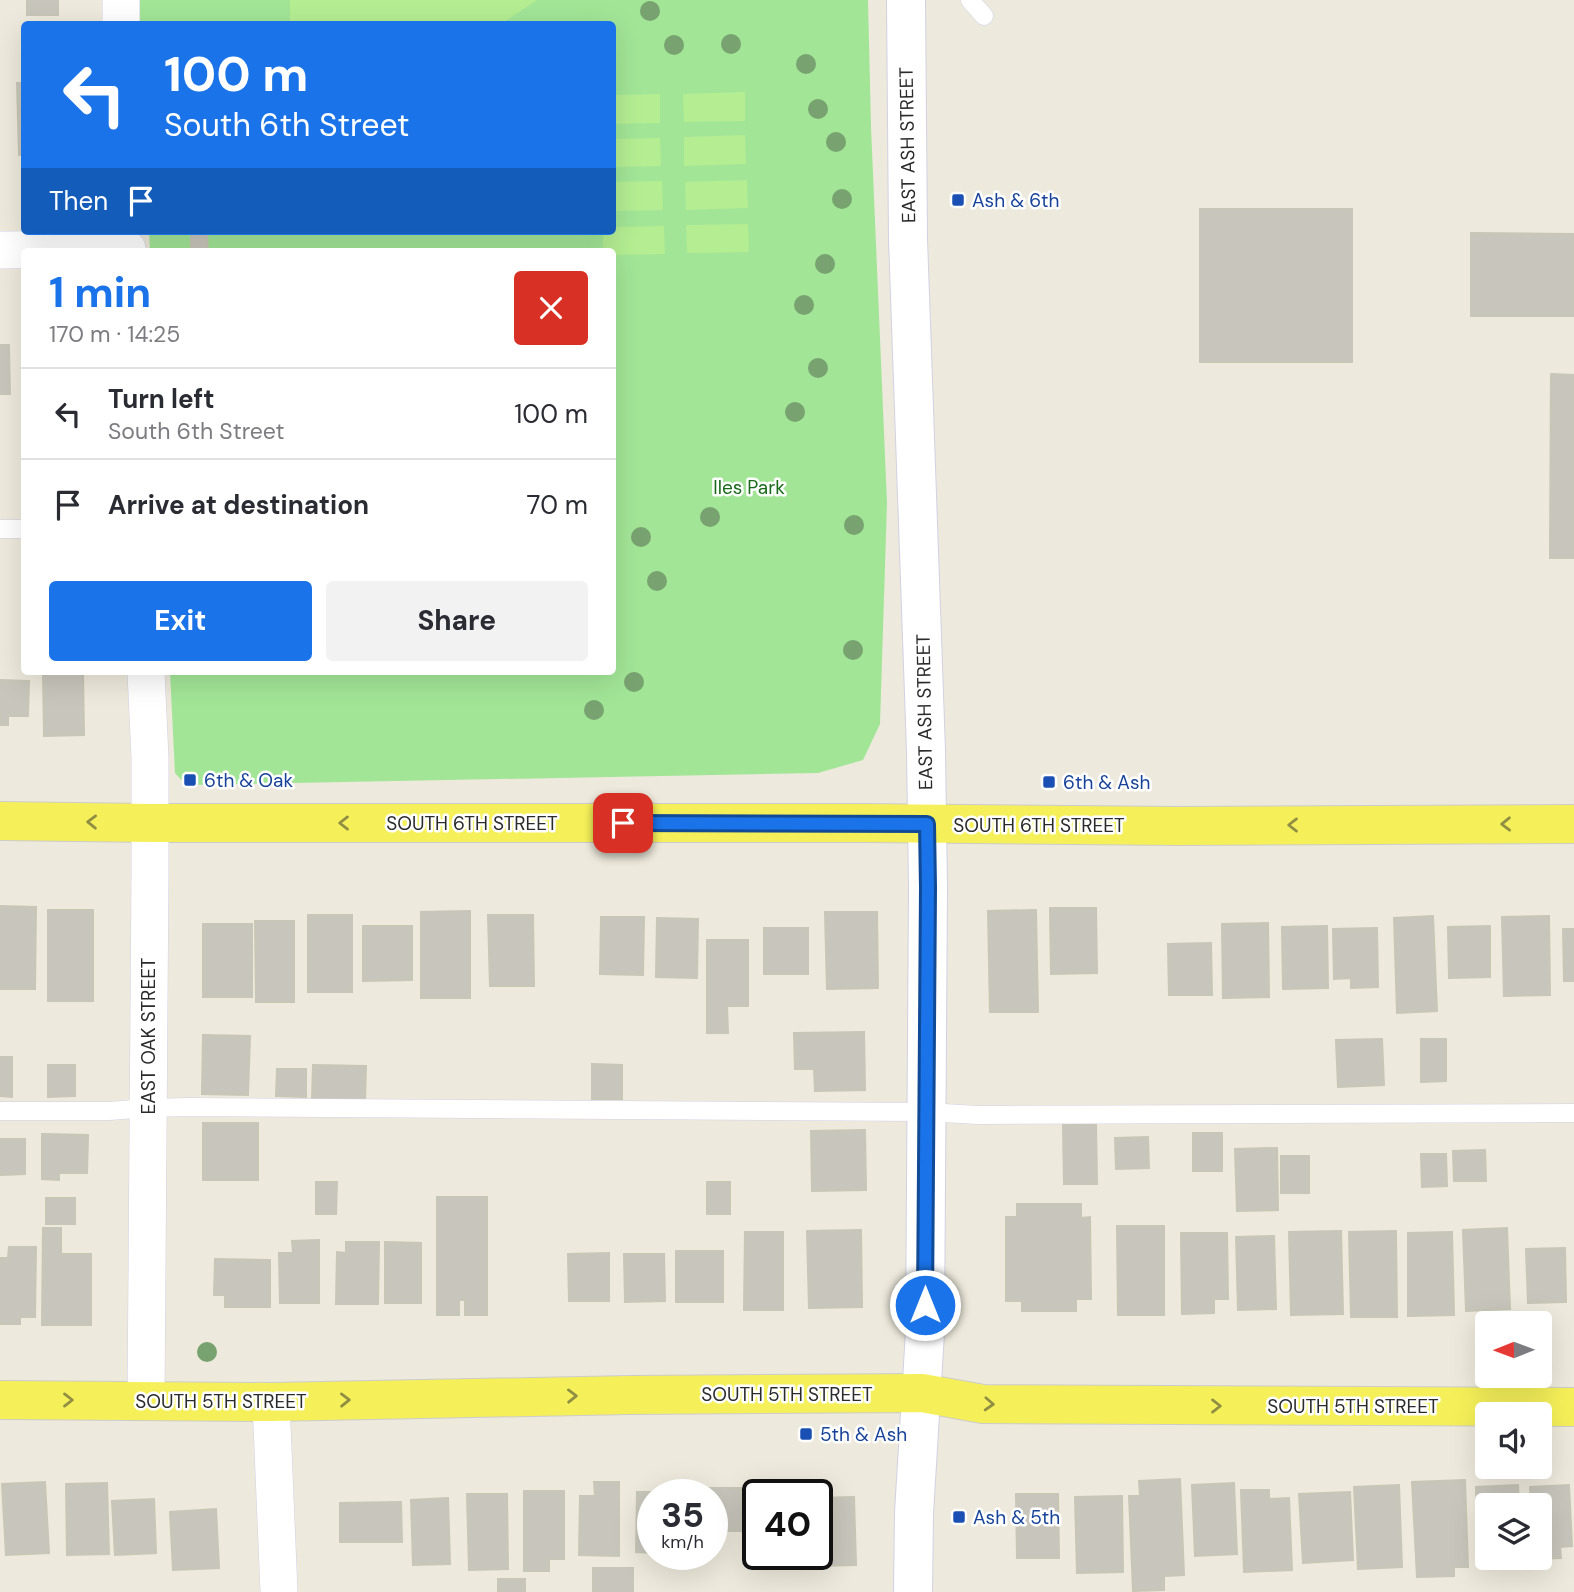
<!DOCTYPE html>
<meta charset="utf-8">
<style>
:root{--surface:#fff;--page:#f2f2f3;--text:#2b2b33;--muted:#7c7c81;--line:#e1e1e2;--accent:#1a73e8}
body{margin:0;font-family:"DM Sans",sans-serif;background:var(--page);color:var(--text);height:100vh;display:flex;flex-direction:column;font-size:26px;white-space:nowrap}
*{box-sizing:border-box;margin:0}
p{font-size:23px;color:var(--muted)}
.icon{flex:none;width:38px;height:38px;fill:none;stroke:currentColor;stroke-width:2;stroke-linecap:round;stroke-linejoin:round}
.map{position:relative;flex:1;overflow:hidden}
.details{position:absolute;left:21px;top:248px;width:595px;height:427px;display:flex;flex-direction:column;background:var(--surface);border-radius:7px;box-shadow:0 7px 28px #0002}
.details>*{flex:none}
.hud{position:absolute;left:21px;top:21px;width:595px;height:214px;border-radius:7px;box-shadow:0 7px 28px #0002;background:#1a73e8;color:#fff;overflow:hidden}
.needle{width:46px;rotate:269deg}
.fabs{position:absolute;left:1475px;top:1311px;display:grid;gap:14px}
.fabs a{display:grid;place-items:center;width:77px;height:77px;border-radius:7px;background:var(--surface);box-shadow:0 7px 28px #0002;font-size:35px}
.speed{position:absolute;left:637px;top:1479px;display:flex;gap:14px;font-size:35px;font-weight:700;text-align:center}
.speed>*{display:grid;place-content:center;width:91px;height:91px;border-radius:50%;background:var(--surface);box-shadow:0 7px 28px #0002;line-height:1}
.speed small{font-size:18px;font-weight:400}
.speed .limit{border:4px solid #111;border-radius:10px;background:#fff;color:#111}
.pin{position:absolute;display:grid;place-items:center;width:60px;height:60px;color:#fff;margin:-30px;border-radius:14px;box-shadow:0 4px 10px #0006}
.me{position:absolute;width:77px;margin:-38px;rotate:0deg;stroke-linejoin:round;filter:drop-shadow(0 0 5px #0008)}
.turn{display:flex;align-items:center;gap:24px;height:147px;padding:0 28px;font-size:32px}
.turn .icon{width:91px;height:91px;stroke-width:2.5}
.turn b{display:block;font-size:49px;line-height:60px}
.then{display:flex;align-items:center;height:66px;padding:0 28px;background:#0003;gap:14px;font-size:26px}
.round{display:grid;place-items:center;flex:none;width:74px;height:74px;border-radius:7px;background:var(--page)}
.overview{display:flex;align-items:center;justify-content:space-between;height:119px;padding:0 28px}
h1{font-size:42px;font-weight:700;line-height:52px;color:var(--accent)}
.action{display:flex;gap:14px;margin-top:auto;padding:14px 28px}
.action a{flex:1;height:80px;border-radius:7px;background:var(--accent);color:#fff;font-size:28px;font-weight:700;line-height:80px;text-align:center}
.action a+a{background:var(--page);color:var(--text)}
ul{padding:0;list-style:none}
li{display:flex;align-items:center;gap:21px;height:91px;padding:0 28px;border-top:2px solid var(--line)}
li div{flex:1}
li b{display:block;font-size:26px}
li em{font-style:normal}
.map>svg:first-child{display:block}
</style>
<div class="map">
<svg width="1574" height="1592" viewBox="0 0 1574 1592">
<rect width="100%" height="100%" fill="#ede9dc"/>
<path fill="#a2e597" d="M 140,0 L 868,0 L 871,127 L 887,503 L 880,724 L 863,760 L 818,773 L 186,785 L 175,773 L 170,672 L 612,672 L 612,252 L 150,252 L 149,231 L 612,231 L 612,24 L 140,24 Z"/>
<path fill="#b4ed92" d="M 290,0 L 537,0 L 501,24 L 290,24 Z
M 745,92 L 745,121 L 684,122 L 683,94 Z
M 660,94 L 660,123 L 613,124 L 613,95 Z
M 745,135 L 746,164 L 684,166 L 684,137 Z
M 660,138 L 661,166 L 613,167 L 613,139 Z
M 747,180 L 748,208 L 686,210 L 685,182 Z
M 662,181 L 663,210 L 613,211 L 613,182 Z
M 748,224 L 749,252 L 687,253 L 686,225 Z
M 664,226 L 665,254 L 613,255 L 612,252 L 603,252 L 603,231 L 612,231 L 613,227 Z"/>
<path fill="#c8c6bc" stroke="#c8c6b6" stroke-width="2" d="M 27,0 L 58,0 L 58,15 L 27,15 Z
M 17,83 L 24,83 L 24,154 L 19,155 Z
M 1200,209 L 1352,209 L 1352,362 L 1200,362 Z
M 191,233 L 207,233 L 208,252 L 191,252 Z
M 1471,233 L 1574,234 L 1574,316 L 1471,316 Z
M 0,345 L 9,345 L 10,394 L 0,394 Z
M 1551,374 L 1574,375 L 1574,558 L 1550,558 Z
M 43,672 L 83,672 L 84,735 L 44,736 Z
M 0,680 L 29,681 L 28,716 L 8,716 L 8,725 L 0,725 Z
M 0,906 L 36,907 L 35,989 L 0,989 Z
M 1050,908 L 1096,908 L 1097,973 L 1051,974 Z
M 48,910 L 93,910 L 93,1001 L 48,1001 Z
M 1036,910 L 1038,1012 L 990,1012 L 988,911 Z
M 470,911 L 470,998 L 421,998 L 421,912 Z
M 825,912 L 877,912 L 878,988 L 827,989 Z
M 308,915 L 352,915 L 352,992 L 308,992 Z
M 488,915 L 533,915 L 534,986 L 490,986 Z
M 1433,916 L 1437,1011 L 1397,1013 L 1394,918 Z
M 1549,916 L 1550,995 L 1504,996 L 1502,917 Z
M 601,917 L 644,917 L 643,975 L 600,974 Z
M 657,918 L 698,919 L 697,978 L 656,977 Z
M 255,921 L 294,921 L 294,1002 L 256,1002 Z
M 1268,923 L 1269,997 L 1223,998 L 1222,924 Z
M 203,924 L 252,924 L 252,997 L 203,997 Z
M 363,926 L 412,926 L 412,980 L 363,981 Z
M 1327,926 L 1328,988 L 1283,989 L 1282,927 Z
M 1490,926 L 1490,977 L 1449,978 L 1448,927 Z
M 764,928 L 808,928 L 808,974 L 764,974 Z
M 1377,928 L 1378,987 L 1351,988 L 1351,978 L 1334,979 L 1333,929 Z
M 1563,929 L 1574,929 L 1574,981 L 1564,981 Z
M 707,940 L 748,940 L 748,1006 L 727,1006 L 728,1033 L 707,1033 Z
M 1211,943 L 1212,995 L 1169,995 L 1168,944 Z
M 864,1032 L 865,1090 L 815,1091 L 814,1069 L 795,1069 L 794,1033 Z
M 203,1035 L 250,1036 L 248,1095 L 202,1094 Z
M 1382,1039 L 1384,1085 L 1338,1087 L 1336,1040 Z
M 1421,1039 L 1446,1039 L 1446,1081 L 1421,1082 Z
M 0,1057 L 12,1057 L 12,1097 L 0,1096 Z
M 592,1064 L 622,1065 L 622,1099 L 592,1099 Z
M 48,1065 L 75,1065 L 75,1096 L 48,1097 Z
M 313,1065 L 366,1066 L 365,1100 L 312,1099 Z
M 277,1069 L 306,1069 L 306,1097 L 276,1096 Z
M 203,1123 L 258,1123 L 258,1180 L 203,1180 Z
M 1096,1124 L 1097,1184 L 1064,1184 L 1063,1125 Z
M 865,1130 L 866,1190 L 812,1191 L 811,1131 Z
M 1193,1133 L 1222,1133 L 1222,1171 L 1193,1171 Z
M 42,1134 L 88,1135 L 87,1173 L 59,1173 L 59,1180 L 42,1179 Z
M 1148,1137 L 1149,1168 L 1116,1169 L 1115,1138 Z
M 0,1139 L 25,1139 L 25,1174 L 0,1175 Z
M 1277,1148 L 1278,1210 L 1237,1211 L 1235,1149 Z
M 1485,1150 L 1486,1181 L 1454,1181 L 1453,1151 Z
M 1421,1154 L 1446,1154 L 1447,1186 L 1422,1187 Z
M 1281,1156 L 1309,1156 L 1309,1193 L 1281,1193 Z
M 316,1182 L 337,1182 L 336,1214 L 316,1214 Z
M 707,1182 L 730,1182 L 730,1214 L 707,1214 Z
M 437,1197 L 487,1197 L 487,1315 L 465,1315 L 465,1300 L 459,1300 L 459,1315 L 437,1315 Z
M 46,1198 L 75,1198 L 75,1224 L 46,1224 Z
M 1017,1204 L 1081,1204 L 1081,1218 L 1090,1217 L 1091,1299 L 1076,1299 L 1076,1311 L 1022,1311 L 1022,1301 L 1006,1301 L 1006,1217 L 1017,1217 Z
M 1117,1226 L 1164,1226 L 1164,1315 L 1118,1315 Z
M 43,1228 L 61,1228 L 61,1254 L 91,1254 L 91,1325 L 42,1325 Z
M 1507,1228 L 1510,1309 L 1466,1311 L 1463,1230 Z
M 861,1230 L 862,1307 L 809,1308 L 807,1231 Z
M 1341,1231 L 1343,1314 L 1291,1315 L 1289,1232 Z
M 1396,1231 L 1397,1317 L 1351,1317 L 1349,1232 Z
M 745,1232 L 783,1232 L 783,1310 L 744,1310 Z
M 1452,1232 L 1454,1315 L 1408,1316 L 1408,1233 Z
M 1181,1233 L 1227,1233 L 1228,1299 L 1214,1299 L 1214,1313 L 1182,1314 Z
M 1274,1236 L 1276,1309 L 1238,1310 L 1236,1237 Z
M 319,1240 L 319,1303 L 280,1303 L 279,1253 L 293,1253 L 292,1241 Z
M 346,1242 L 379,1242 L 378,1304 L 336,1304 L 337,1252 L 346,1253 Z
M 385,1242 L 421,1243 L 421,1303 L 385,1303 Z
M 9,1247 L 36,1247 L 35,1317 L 20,1317 L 20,1324 L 0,1324 L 0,1258 L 8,1258 Z
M 1565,1248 L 1566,1302 L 1528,1303 L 1526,1249 Z
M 676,1251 L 723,1251 L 723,1302 L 676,1302 Z
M 609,1253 L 609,1301 L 569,1301 L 568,1254 Z
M 624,1254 L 664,1254 L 665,1301 L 625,1302 Z
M 215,1259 L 270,1260 L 270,1307 L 225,1307 L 225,1295 L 214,1295 Z
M 1180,1479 L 1184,1575 L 1164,1576 L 1164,1590 L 1133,1591 L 1129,1496 L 1140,1496 L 1139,1481 Z
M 1465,1480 L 1468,1567 L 1454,1567 L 1454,1576 L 1417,1577 L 1412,1482 Z
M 803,1481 L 803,1494 L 761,1494 L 761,1482 Z
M 45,1482 L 49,1553 L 6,1555 L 2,1484 Z
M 594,1482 L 619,1482 L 619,1556 L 579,1555 L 580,1496 L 595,1496 Z
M 107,1483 L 109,1554 L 67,1555 L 66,1484 Z
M 1234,1483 L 1237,1554 L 1195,1556 L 1192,1485 Z
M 1399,1485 L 1402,1567 L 1358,1569 L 1354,1487 Z
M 1518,1485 L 1519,1505 L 1488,1505 L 1488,1558 L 1509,1559 L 1478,1560 L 1476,1487 Z
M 1569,1485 L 1572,1546 L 1560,1547 L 1561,1558 L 1533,1559 L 1533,1558 L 1540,1558 L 1540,1505 L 1531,1505 L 1530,1487 Z
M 702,1488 L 741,1488 L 742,1531 L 712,1531 L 712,1494 L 702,1494 Z
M 1241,1490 L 1269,1490 L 1269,1499 L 1289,1498 L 1292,1570 L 1244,1572 Z
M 524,1491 L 564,1491 L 564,1559 L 549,1559 L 549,1571 L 524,1571 Z
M 637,1492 L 678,1492 L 678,1494 L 653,1494 L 653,1553 L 636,1552 Z
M 1350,1492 L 1353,1560 L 1303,1563 L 1299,1494 Z
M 467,1494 L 507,1494 L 508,1569 L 469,1570 Z
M 1016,1494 L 1058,1494 L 1059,1558 L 1017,1558 Z
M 1122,1496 L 1123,1572 L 1077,1573 L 1075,1497 Z
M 854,1497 L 856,1565 L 813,1566 L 813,1554 L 817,1554 L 817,1498 Z
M 448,1498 L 450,1564 L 413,1565 L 411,1500 Z
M 154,1499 L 156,1553 L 115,1555 L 112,1501 Z
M 401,1502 L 402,1542 L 340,1542 L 340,1503 Z
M 216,1509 L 219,1568 L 173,1570 L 170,1512 Z
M 762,1554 L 804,1554 L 804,1561 L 762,1562 Z
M 593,1568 L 633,1568 L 633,1592 L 593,1592 Z
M 498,1579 L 525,1579 L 525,1592 L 498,1592 Z"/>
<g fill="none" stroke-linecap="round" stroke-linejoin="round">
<g stroke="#d2d1e4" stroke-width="19">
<path id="lane" d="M 970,0 L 984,16
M 0,529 L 24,529
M 0,1111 L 109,1111 L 148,1108 L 189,1107 L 927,1112 L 977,1115 L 1574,1113"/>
</g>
<g stroke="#d2d1e4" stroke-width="38">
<path id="street" d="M 121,0 L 121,24
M 0,250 L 127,249
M 146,672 L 150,758 L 150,873 L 146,1401
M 271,1402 L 279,1592"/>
</g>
<g stroke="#d2d1e4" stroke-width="40">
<path id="secondary" d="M 906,0 L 908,239 L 926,751 L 928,888 L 925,1332 L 914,1513 L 913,1592"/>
</g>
<g stroke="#ccc" stroke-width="40">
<path id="primary" d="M 0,821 L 150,823 L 866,823 L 1178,826 L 1574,824
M 0,1400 L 271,1402 L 630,1395 L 922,1393 L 983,1404 L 1574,1407"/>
</g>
<use href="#lane" stroke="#fff" stroke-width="18"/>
<use href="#street" stroke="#fff" stroke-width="37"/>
<use href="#secondary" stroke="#fff" stroke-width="38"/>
<use href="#primary" stroke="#f5f059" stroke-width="38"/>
</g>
<g fill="#78a370">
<circle cx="650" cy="11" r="10"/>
<circle cx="731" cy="44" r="10"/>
<circle cx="674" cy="45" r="10"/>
<circle cx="806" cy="64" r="10"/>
<circle cx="818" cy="109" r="10"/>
<circle cx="836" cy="142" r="10"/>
<circle cx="842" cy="199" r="10"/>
<circle cx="825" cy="264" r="10"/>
<circle cx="804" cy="305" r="10"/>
<circle cx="818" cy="368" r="10"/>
<circle cx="795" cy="412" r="10"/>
<circle cx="710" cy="517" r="10"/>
<circle cx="854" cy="525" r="10"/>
<circle cx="641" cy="537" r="10"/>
<circle cx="657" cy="581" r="10"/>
<circle cx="853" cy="650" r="10"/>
<circle cx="634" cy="682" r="10"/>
<circle cx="594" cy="710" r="10"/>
<circle cx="207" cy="1352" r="10"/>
</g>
<defs><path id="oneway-chevron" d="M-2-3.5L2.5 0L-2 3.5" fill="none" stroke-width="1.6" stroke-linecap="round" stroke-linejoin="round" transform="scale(1.75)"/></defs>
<g stroke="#908e42">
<use href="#oneway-chevron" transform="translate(92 822) rotate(-179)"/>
<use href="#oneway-chevron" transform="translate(344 823) rotate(180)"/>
<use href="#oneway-chevron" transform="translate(1506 824) rotate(179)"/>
<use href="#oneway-chevron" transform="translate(1293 825) rotate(180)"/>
<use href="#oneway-chevron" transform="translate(572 1396) rotate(-1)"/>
<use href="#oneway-chevron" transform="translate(68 1400)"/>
<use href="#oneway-chevron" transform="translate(345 1400) rotate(-1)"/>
<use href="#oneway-chevron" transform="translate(989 1404) rotate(3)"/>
<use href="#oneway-chevron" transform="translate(1216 1406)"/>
</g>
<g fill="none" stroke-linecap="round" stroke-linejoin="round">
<g stroke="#114b97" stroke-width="18">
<path id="route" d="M 623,823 L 927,824 L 928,888 L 925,1305"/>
</g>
<use href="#route" stroke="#1a73e8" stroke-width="12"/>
</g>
<g fill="#1a4fb4" stroke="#fff" stroke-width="2.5">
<rect x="951" y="193" width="14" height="14" rx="3.5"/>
<rect x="183" y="773" width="14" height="14" rx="3.5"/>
<rect x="1042" y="775" width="14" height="14" rx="3.5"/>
<rect x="799" y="1427" width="14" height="14" rx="3.5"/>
<rect x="952" y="1510" width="14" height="14" rx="3.5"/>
</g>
<g text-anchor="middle" stroke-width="5" stroke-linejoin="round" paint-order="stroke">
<g font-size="19" fill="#2b2b2b" stroke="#fff">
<text transform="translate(907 145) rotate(-91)" y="7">EAST ASH STREET</text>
<text transform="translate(924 712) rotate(-91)" y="7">EAST ASH STREET</text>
<text x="472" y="830">SOUTH 6TH STREET</text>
<text x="1039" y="832">SOUTH 6TH STREET</text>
<text transform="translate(148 1036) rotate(-90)" y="7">EAST OAK STREET</text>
<text x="787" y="1401">SOUTH 5TH STREET</text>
<text x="221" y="1408">SOUTH 5TH STREET</text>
<text x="1353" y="1413">SOUTH 5TH STREET</text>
</g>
<g font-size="19" fill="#164399" stroke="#fff" text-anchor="start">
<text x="972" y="207">Ash &amp; 6th</text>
<text x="204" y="787">6th &amp; Oak</text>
<text x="1063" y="789">6th &amp; Ash</text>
<text x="820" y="1441">5th &amp; Ash</text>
<text x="973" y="1524">Ash &amp; 5th</text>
</g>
<g font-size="19" fill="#186a18" stroke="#fff">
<text x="749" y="494">Iles Park</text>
</g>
</g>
</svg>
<div class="fabs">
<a><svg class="needle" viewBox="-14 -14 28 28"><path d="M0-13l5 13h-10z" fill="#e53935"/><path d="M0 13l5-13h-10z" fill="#7c7c81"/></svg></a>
<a><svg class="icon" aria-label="sound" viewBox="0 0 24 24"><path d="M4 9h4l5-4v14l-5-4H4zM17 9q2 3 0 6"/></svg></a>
<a><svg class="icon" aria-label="layers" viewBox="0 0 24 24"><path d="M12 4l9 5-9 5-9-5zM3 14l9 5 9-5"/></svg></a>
</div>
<div class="speed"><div>35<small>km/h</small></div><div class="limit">40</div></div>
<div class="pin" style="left:623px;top:823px;background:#d93025"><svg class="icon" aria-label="arrive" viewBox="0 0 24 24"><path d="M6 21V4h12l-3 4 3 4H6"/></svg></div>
<svg class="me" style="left:925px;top:1305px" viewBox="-20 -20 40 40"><circle r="17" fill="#1a73e8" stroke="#fff" stroke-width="3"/><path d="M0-11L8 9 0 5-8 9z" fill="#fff"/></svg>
<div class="hud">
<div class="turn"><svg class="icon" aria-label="left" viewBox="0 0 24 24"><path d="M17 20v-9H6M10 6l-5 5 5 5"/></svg><div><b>100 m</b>South 6th Street</div></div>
<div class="then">Then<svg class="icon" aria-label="arrive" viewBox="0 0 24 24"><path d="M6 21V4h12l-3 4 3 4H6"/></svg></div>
</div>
<section class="details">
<div class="overview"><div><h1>1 min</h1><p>170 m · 14:25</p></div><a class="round" style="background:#d93025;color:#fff"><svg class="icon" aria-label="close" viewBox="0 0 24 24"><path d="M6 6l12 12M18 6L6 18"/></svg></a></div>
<ul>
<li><svg class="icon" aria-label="left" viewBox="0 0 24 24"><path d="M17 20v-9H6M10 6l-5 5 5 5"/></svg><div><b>Turn left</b><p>South 6th Street</p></div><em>100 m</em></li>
<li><svg class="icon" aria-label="arrive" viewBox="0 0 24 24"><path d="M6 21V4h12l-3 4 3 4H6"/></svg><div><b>Arrive at destination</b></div><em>70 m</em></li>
</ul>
<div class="action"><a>Exit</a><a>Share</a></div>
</section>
</div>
